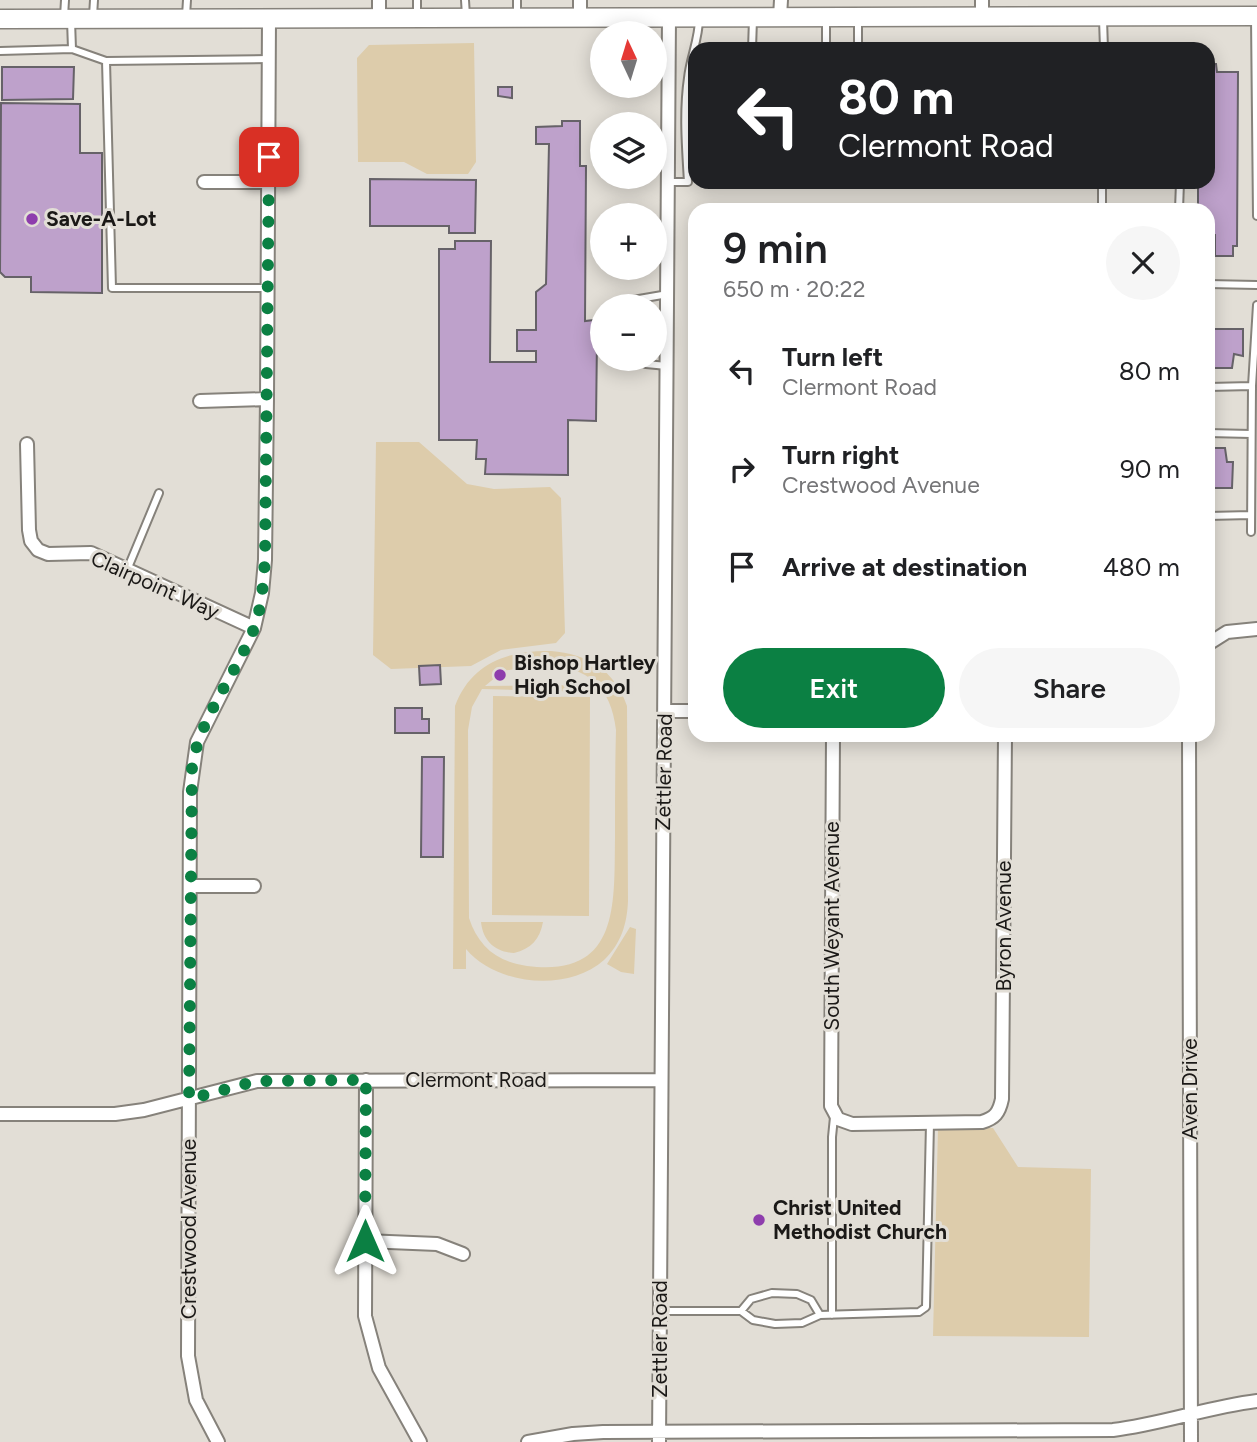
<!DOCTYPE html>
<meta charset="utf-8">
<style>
:root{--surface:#fff;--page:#f6f6f6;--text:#202124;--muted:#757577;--accent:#0b8043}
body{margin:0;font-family:Figtree,sans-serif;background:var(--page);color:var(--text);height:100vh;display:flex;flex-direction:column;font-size:26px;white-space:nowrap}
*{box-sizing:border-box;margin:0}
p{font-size:23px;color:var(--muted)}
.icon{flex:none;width:38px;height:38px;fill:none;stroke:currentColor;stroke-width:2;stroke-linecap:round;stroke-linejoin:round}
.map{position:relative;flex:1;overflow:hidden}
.details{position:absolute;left:688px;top:203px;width:527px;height:539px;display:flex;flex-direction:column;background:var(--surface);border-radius:21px;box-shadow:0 4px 18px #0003}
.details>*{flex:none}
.hud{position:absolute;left:688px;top:42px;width:527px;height:147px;border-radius:21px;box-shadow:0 4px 18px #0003;background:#202124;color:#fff;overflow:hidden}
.needle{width:46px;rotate:356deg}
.buttons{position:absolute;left:590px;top:21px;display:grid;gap:14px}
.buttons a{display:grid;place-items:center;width:77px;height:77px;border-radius:50%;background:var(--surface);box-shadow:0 4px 18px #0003;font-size:35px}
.pin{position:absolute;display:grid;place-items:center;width:60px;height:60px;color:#fff;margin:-30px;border-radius:14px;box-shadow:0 4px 10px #0006}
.me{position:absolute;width:77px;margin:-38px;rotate:0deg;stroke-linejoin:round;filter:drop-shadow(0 0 5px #0008)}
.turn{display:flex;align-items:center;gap:24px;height:147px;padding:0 35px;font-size:32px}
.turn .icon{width:91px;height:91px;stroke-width:2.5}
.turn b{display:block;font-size:49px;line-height:60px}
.round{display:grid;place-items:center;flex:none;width:74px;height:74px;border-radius:37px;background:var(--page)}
.overview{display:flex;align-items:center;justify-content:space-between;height:119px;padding:0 35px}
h1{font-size:42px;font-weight:600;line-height:52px}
.cta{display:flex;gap:14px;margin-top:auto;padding:14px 35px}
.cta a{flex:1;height:80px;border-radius:42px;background:var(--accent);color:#fff;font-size:28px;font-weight:600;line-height:80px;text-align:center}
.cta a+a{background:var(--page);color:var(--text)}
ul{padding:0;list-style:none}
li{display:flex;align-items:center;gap:21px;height:98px;padding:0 35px}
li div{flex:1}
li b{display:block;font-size:26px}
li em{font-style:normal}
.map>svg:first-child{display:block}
</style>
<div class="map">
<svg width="1257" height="1442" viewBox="0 0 1257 1442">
<rect width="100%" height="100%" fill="#e2ded6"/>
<path fill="#ddccab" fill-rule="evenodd" d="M 474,43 L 476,162 L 468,174 L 427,174 L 404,162 L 358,162 L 357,58 L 369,45 Z
M 376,442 L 419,442 L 467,484 L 494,489 L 550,487 L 561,498 L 565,633 L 556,643 L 501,650 L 471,666 L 391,669 L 373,655 Z
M 551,651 C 587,654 615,670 627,706 L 628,901 C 627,924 621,944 604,960 C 568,992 497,986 466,949 L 466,969 L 453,969 L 455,706 C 471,663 508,650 551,651 ZM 545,664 C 588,668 611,686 616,730 C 615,766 615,802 615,838 C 614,904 620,978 527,966 C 497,962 478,946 469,918 L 468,730 L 472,707 L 482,689 L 593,692 L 593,685 L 485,686 L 503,671 Z
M 493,696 L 590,697 L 589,916 L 492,915 Z
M 481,922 L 543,922 C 540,939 531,949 514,953 C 495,952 483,941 481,922 Z
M 630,927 L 636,929 L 634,974 L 621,972 L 607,964 Z
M 938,1128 L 993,1128 L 1018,1167 L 1091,1169 L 1089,1337 L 933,1336 Z"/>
<path fill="#bea1cb" stroke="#666268" stroke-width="2" d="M 1208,64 L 1216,64 L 1217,72 L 1238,72 L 1237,246 L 1233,246 L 1233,256 L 1215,256 L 1215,235 L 1208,235 L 1208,210 L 1198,210 L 1198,182 L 1208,182 Z
M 2,67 L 74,67 L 73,99 L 2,100 Z
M 498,87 L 512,87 L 512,98 L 498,96 Z
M 1,103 L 80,104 L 80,153 L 102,153 L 102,293 L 31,292 L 31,277 L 5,277 L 0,272 Z
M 562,121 L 580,121 L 580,166 L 586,166 L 585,321 L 602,319 L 602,341 L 597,339 L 596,421 L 568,420 L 568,475 L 485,474 L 486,459 L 476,459 L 477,440 L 439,440 L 439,249 L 455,249 L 455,241 L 491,241 L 490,362 L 536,362 L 536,351 L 517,351 L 517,330 L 536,330 L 536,292 L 546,284 L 549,144 L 536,144 L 536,127 L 562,126 Z
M 370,179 L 476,180 L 475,233 L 449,233 L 449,226 L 370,226 Z
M 1208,329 L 1243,329 L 1243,356 L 1234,354 L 1232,368 L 1208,368 Z
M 1208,448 L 1225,448 L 1227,462 L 1233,462 L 1232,488 L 1208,488 Z
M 440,665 L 441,684 L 420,685 L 419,666 Z
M 395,708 L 422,708 L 422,719 L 429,719 L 429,733 L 395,733 Z
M 422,757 L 444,757 L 443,857 L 421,857 Z"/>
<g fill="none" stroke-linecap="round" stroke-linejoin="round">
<g stroke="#86827b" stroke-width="10">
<path id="service" d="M 465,0 L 466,16
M 93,16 L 94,0
M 186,16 L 187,0
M 417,16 L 417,0
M 517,16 L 517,0
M 64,17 L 65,0
M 1255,18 L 1257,216
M 826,19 L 826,49
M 858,19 L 858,49
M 1103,19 L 1104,49
M 71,20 L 72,49
M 752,49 L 753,19
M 0,51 L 72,49 L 106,61 L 269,59
M 106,61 L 112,288 L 267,288
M 668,182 L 688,182 C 686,148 683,112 688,78 C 690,58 699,39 699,19
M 1102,182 L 1102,210
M 1179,210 L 1180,182
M 1208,284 L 1257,285
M 625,306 L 633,300 L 668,294
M 633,359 L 646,364 L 667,366
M 1208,387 L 1252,386
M 1208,433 L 1251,434
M 1208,516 L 1251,515
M 1251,532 L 1252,386 L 1257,305
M 127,570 L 159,493
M 660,1311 L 741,1311 L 753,1320 L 775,1324 L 802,1323 L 820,1315 L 811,1300 L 797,1294 L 772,1293 L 751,1299 L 741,1311
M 820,1315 L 919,1312 L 926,1307 L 930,1123
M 832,1315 L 832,1137 L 834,1117"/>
</g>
<g stroke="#86827b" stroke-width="16">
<path id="minor" d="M 580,0 L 580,17
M 982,0 L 982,16
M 379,17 L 379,0
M 780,17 L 781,0
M 204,182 L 269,182
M 200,401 L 267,399
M 27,444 L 29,530 L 31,541 L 38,550 L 48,554 L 91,553 L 254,628
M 1208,644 L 1227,632 L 1257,629
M 665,711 L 695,711
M 833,735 L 831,1106 L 838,1119 L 852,1124 L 982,1122 C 995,1118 999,1113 1002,1099 L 1005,735
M 1189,735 L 1191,1442
M 190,886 L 254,886
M 366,1080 L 365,1316 L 379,1368 L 420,1442
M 0,1114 L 115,1114 L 144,1110 L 257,1081 L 661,1080
M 365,1241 L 437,1244 L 463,1254
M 218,1442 L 196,1400 L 188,1356 L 190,792 L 197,742 L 254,628 L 262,593 L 265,560 L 267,399 L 269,18
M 528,1442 L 573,1434 L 603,1432 L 1113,1430 C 1162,1424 1208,1407 1257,1401
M 659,1442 L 669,17"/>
</g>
<g stroke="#86827b" stroke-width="21">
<path id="secondary" d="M 0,19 L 1257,16"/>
</g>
<use href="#service" stroke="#fff" stroke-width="6"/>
<use href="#minor" stroke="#fff" stroke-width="12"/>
<use href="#secondary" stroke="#fff" stroke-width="18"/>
</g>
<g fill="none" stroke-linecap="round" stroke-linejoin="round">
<path stroke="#0b8043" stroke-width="12" stroke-dasharray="0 21.6" d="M 269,157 L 265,560 C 263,583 262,609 253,631 C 234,677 202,715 192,765 L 189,1099 L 257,1081 L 366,1080 L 365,1241"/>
</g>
<g fill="#8e3dad" stroke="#e2ded6" stroke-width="2.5">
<circle cx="32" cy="219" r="7"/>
<circle cx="500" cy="675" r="7"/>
<circle cx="759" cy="1220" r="7"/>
</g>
<g text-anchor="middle" stroke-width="6" stroke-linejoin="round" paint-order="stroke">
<g font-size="21" font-weight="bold" fill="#1b1917" stroke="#e2ded6" text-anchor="start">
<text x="46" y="226">Save-A-Lot</text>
<text x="514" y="670">Bishop Hartley<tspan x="514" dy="24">High School</tspan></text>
<text x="773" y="1215">Christ United<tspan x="773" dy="24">Methodist Church</tspan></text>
</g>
<g font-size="21" fill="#1b1917" stroke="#e2ded6">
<text transform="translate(155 585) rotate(24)" y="7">Clairpoint Way</text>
<text transform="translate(664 772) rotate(-89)" y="7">Zettler Road</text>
<text transform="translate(832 926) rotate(-90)" y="7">South Weyant Avenue</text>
<text transform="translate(1004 926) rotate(-90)" y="7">Byron Avenue</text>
<text x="476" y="1087">Clermont Road</text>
<text transform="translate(1190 1089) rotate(-90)" y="7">Aven Drive</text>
<text transform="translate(189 1229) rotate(-90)" y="7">Crestwood Avenue</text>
<text transform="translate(660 1339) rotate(-90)" y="7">Zettler Road</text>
</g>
</g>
</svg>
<div class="buttons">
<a><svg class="needle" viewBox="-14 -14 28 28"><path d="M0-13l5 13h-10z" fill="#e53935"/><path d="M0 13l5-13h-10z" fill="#757577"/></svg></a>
<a><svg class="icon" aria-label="layers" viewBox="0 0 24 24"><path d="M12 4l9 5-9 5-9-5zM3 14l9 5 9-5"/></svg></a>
<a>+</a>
<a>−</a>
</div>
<div class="pin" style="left:269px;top:157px;background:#d93025"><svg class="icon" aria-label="arrive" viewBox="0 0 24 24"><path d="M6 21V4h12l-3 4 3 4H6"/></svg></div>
<svg class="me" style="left:365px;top:1241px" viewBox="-20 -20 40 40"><path d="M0-17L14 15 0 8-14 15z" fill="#0b8043" stroke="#fff" stroke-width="4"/></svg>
<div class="hud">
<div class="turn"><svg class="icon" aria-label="left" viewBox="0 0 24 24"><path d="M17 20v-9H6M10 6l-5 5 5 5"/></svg><div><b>80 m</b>Clermont Road</div></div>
</div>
<section class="details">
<div class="overview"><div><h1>9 min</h1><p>650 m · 20:22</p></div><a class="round"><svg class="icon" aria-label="close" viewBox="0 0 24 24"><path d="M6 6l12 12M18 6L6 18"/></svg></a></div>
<ul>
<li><svg class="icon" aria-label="left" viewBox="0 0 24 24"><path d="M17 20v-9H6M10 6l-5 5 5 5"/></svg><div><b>Turn left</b><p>Clermont Road</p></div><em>80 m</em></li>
<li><svg class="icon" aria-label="right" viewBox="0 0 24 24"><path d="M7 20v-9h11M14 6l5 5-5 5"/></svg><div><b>Turn right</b><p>Crestwood Avenue</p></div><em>90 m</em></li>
<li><svg class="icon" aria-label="arrive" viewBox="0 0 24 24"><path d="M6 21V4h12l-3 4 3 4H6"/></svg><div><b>Arrive at destination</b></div><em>480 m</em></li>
</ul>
<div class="cta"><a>Exit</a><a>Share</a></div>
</section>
</div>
